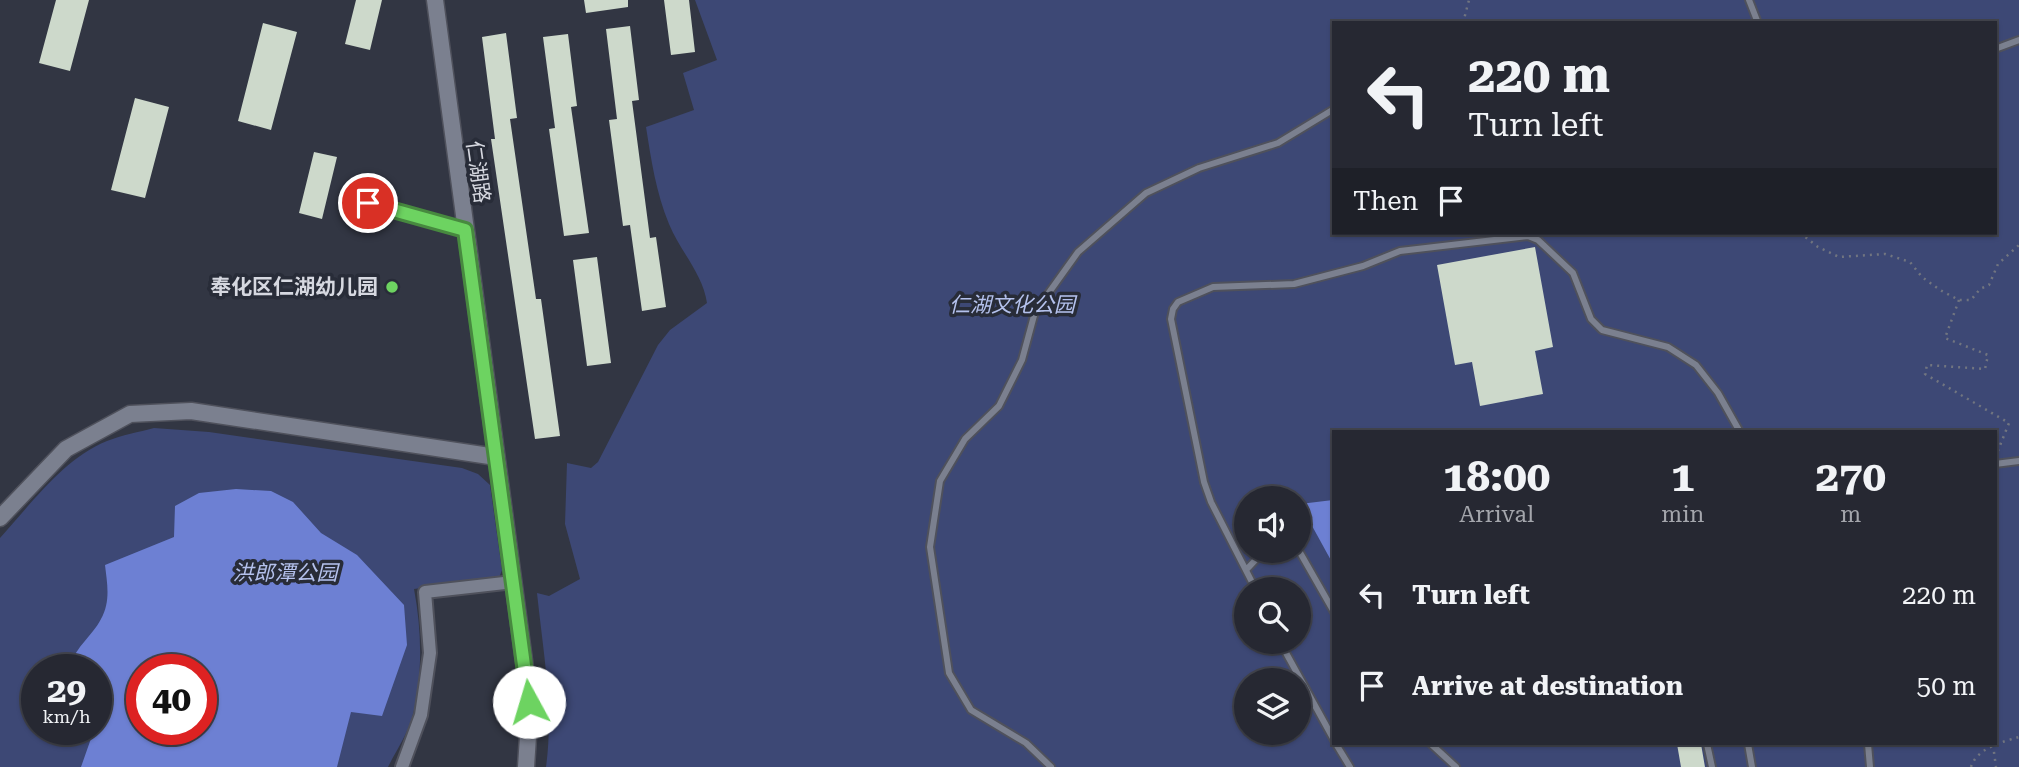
<!DOCTYPE html>
<meta charset="utf-8">
<style>
:root{--surface:#262832;--page:#32343e;--text:#f1f3f6;--muted:#a4a6ac;--line:#42444d}
body{margin:0;font-family:"Roboto Serif","Noto Sans SC",serif;background:var(--page);color:var(--text);height:100vh;display:flex;flex-direction:column;font-size:26px;white-space:nowrap}
*{box-sizing:border-box;margin:0}
p{font-size:23px;color:var(--muted)}
.icon{flex:none;width:38px;height:38px;fill:none;stroke:currentColor;stroke-width:2;stroke-linecap:round;stroke-linejoin:round}
.map{position:relative;flex:1;overflow:hidden}
.sheet{position:absolute;left:1332px;top:430px;width:665px;height:315px;display:flex;flex-direction:column;background:var(--surface);border-radius:0px;box-shadow:0 2px 5px #0004,0 0 0 2px var(--line)}
.sheet>*{flex:none}
.hud{position:absolute;left:1332px;top:21px;width:665px;height:214px;border-radius:0px;box-shadow:0 2px 5px #0004,0 0 0 2px var(--line);background:#262832;color:var(--text);overflow:hidden}
.controls{position:absolute;left:1234px;top:486px;display:grid;gap:14px}
.controls a{display:grid;place-items:center;width:77px;height:77px;border-radius:50%;background:var(--surface);box-shadow:0 2px 5px #0004,0 0 0 2px var(--line);font-size:35px}
.speed{position:absolute;left:21px;top:654px;display:flex;gap:14px;font-size:35px;font-weight:700;text-align:center}
.speed>*{display:grid;place-content:center;width:91px;height:91px;border-radius:50%;background:var(--surface);box-shadow:0 2px 5px #0004,0 0 0 2px var(--line);line-height:1}
.speed small{font-size:18px;font-weight:400}
.speed .limit{border:10px solid #d22;background:#fff;color:#111}
.pin{position:absolute;display:grid;place-items:center;width:60px;height:60px;color:#fff;margin:-30px;border:4px solid #fff;border-radius:50%;box-shadow:0 2px 7px #0007}
.me{position:absolute;width:77px;margin:-38px;rotate:354deg;stroke-linejoin:round;filter:drop-shadow(0 0 5px #0008)}
.turn{display:flex;align-items:center;gap:24px;height:147px;padding:0 21px;font-size:32px}
.turn .icon{width:91px;height:91px;stroke-width:2.5}
.turn b{display:block;font-size:49px;line-height:60px}
.then{display:flex;align-items:center;height:66px;padding:0 21px;background:#0003;gap:14px;font-size:26px}
.eta{display:flex;justify-content:space-evenly;align-items:center;height:119px;text-align:center}
.eta b{font-size:42px;font-weight:700;line-height:49px}
ul{padding:0;list-style:none}
li{display:flex;align-items:center;gap:21px;height:91px;padding:0 21px}
li div{flex:1}
li b{display:block;font-size:26px}
li em{font-style:normal}
.map>svg:first-child{display:block}
</style>
<div class="map">
<svg width="2019" height="767" viewBox="0 0 2019 767">
<rect width="100%" height="100%" fill="#323643"/>
<path fill="#3d4875" fill-rule="evenodd" d="M 695,0 L 2019,0 L 2019,767 L 546,767 C 554,709 543,651 537,593 L 549,596 L 580,579 L 565,524 L 567,463 L 591,468 L 598,462 L 658,345 L 670,330 L 707,303 C 703,274 680,251 669,224 C 656,193 651,159 646,127 L 694,110 L 683,73 L 717,60 ZM 1334,23 L 1995,23 L 1995,233 L 1334,233 ZM 1334,432 L 1995,432 L 1995,744 L 1334,744 ZM 1246,499 L 1298,499 L 1298,551 L 1246,551 ZM 1246,590 L 1298,590 L 1298,642 L 1246,642 ZM 1246,681 L 1298,681 L 1298,733 L 1246,733 Z
M 154,428 L 209,432 L 462,468 L 478,474 L 490,485 L 502,570 L 499,578 L 414,589 C 422,631 423,677 412,718 C 407,735 396,751 388,767 L 0,767 L 0,538 C 31,504 64,458 107,441 C 122,435 139,432 154,428 ZM 37,670 L 96,670 L 96,730 L 37,730 ZM 142,670 L 201,670 L 201,730 L 142,730 Z"/>
<path fill="#6d80d3" fill-rule="evenodd" d="M 236,489 L 271,491 L 293,502 L 321,533 L 357,555 L 404,605 L 407,645 L 382,716 L 351,712 L 337,767 L 81,767 L 94,730 L 96,730 L 96,670 L 70,670 C 72,649 92,637 101,619 C 111,601 107,583 105,565 L 174,537 L 175,506 L 199,493 ZM 142,670 L 201,670 L 201,730 L 142,730 Z
M 1333,500 L 1334,500 L 1333,564 L 1300,504 Z"/>
<path fill="#cdd9cb" d="M 56,0 L 89,0 L 70,71 L 39,63 Z
M 356,0 L 382,0 L 370,50 L 345,44 Z
M 584,0 L 628,0 L 628,7 L 586,13 Z
M 664,0 L 689,0 L 695,52 L 671,55 Z
M 263,23 L 297,32 L 271,130 L 238,121 Z
M 630,26 L 639,100 L 632,101 L 650,238 L 656,237 L 666,307 L 642,311 L 630,225 L 623,226 L 609,120 L 617,119 L 606,29 Z
M 506,33 L 517,118 L 510,119 L 536,299 L 541,299 L 560,436 L 535,439 L 491,139 L 495,139 L 482,37 Z
M 568,34 L 577,106 L 571,107 L 589,233 L 564,236 L 549,129 L 555,128 L 543,37 Z
M 135,98 L 169,107 L 145,198 L 111,190 Z
M 314,152 L 337,157 L 322,219 L 299,213 Z
M 1535,247 L 1553,347 L 1535,351 L 1543,394 L 1480,406 L 1472,362 L 1455,365 L 1437,265 Z
M 597,257 L 611,363 L 587,366 L 573,260 Z
M 1677,744 L 1701,744 L 1705,767 L 1681,767 Z"/>
<g fill="none" stroke-linecap="round" stroke-linejoin="round">
<g stroke="#4f515c" stroke-width="10">
<path id="service" d="M 1749,0 L 1758,23
M 1995,49 L 2019,40
M 368,203 L 463,230
M 1995,464 L 2019,461
M 1298,549 L 1334,612
M 1247,569 L 1264,551
M 1256,590 L 1211,502 L 1204,482 L 1171,319 L 1173,309 L 1178,302 L 1213,287 L 1294,284 L 1363,266 L 1400,251 L 1528,236 L 1538,240 L 1573,273 L 1591,319 L 1602,330 L 1668,347 L 1696,365 L 1718,393 L 1740,432
M 1280,642 L 1334,740
M 1336,744 L 1350,767
M 1431,744 L 1456,767
M 1707,744 L 1712,767
M 1748,744 L 1752,767
M 1868,744 L 1870,767
M 1051,767 L 1026,743 L 971,710 L 949,673 L 930,547 L 940,481 L 965,439 L 999,406 L 1022,360 L 1035,312 L 1078,252 L 1146,193 L 1199,168 L 1278,143 L 1334,109"/>
</g>
<g stroke="#4f515c" stroke-width="16">
<path id="minor" d="M 402,767 L 421,715 L 430,653 L 425,592 L 513,582"/>
</g>
<g stroke="#4f515c" stroke-width="19">
<path id="tertiary" d="M 435,0 L 527,683 L 529,721 L 526,767
M 0,518 L 66,449 L 130,414 L 191,411 L 496,457"/>
</g>
<path stroke="#717580" stroke-width="2.5" stroke-dasharray="2 5" stroke-linecap="butt" d="M 1463,23 L 1469,0
M 1760,233 L 1774,233
M 1800,233 L 1818,247 L 1839,257 L 1885,254 L 1910,262 L 1922,277 L 1940,290 L 1959,300 L 1971,300 L 1980,289 L 1989,285 L 1998,264 L 2019,245
M 1959,300 L 1945,338 L 1988,355 L 1985,369 L 1927,365 L 1925,374 L 2009,423 L 1997,453
M 1993,745 L 1996,767
M 1971,767 C 1977,748 2002,742 2019,737"/>
<use href="#service" stroke="#7b808f" stroke-width="6"/>
<use href="#minor" stroke="#7b808f" stroke-width="12"/>
<use href="#tertiary" stroke="#7b808f" stroke-width="16"/>
</g>
<g fill="none" stroke-linecap="round" stroke-linejoin="round">
<g stroke="#47893f" stroke-width="18">
<path id="route" d="M 368,203 L 465,230 L 529,702"/>
</g>
<use href="#route" stroke="#6dd361" stroke-width="12"/>
</g>
<circle fill="#6dd361" stroke="#282c38" stroke-width="2.5" cx="392" cy="287" r="7"/>
<g text-anchor="middle" stroke-width="7" stroke-linejoin="round" paint-order="stroke">
<g font-size="21" fill="#d6d8e0" stroke="#282c38">
<text transform="translate(478 172) rotate(82)" y="7">仁湖路</text>
</g>
<g font-size="21" font-weight="bold" fill="#d6d8e0" stroke="#282c38" text-anchor="end">
<text x="378" y="294">奉化区仁湖幼儿园</text>
</g>
<g font-size="21" font-style="italic" fill="#b4c1ec" stroke="#282c38">
<text x="1012" y="312">仁湖文化公园</text>
<text x="285" y="580">洪郎潭公园</text>
</g>
</g>
</svg>
<div class="controls">
<a><svg class="icon" aria-label="sound" viewBox="0 0 24 24"><path d="M4 9h4l5-4v14l-5-4H4zM17 9q2 3 0 6"/></svg></a>
<a><svg class="icon" aria-label="search" viewBox="0 0 24 24"><circle cx="10" cy="10" r="6"/><path d="M15 15l6 6"/></svg></a>
<a><svg class="icon" aria-label="layers" viewBox="0 0 24 24"><path d="M12 4l9 5-9 5-9-5zM3 14l9 5 9-5"/></svg></a>
</div>
<div class="speed"><div>29<small>km/h</small></div><div class="limit">40</div></div>
<div class="pin" style="left:368px;top:203px;background:#d93025"><svg class="icon" aria-label="arrive" viewBox="0 0 24 24"><path d="M6 21V4h12l-3 4 3 4H6"/></svg></div>
<svg class="me" style="left:529px;top:702px" viewBox="-20 -20 40 40"><circle r="19" fill="#fff"/><path d="M0-13L10 11 0 6-10 11z" fill="#6dd361"/></svg>
<div class="hud">
<div class="turn"><svg class="icon" aria-label="left" viewBox="0 0 24 24"><path d="M17 20v-9H6M10 6l-5 5 5 5"/></svg><div><b>220 m</b>Turn left</div></div>
<div class="then">Then<svg class="icon" aria-label="arrive" viewBox="0 0 24 24"><path d="M6 21V4h12l-3 4 3 4H6"/></svg></div>
</div>
<section class="sheet">
<div class="eta">
<div><b>18:00</b><p>Arrival</p></div>
<div><b>1</b><p>min</p></div>
<div><b>270</b><p>m</p></div>
</div>
<ul>
<li><svg class="icon" aria-label="left" viewBox="0 0 24 24"><path d="M17 20v-9H6M10 6l-5 5 5 5"/></svg><div><b>Turn left</b></div><em>220 m</em></li>
<li><svg class="icon" aria-label="arrive" viewBox="0 0 24 24"><path d="M6 21V4h12l-3 4 3 4H6"/></svg><div><b>Arrive at destination</b></div><em>50 m</em></li>
</ul>
</section>
</div>
